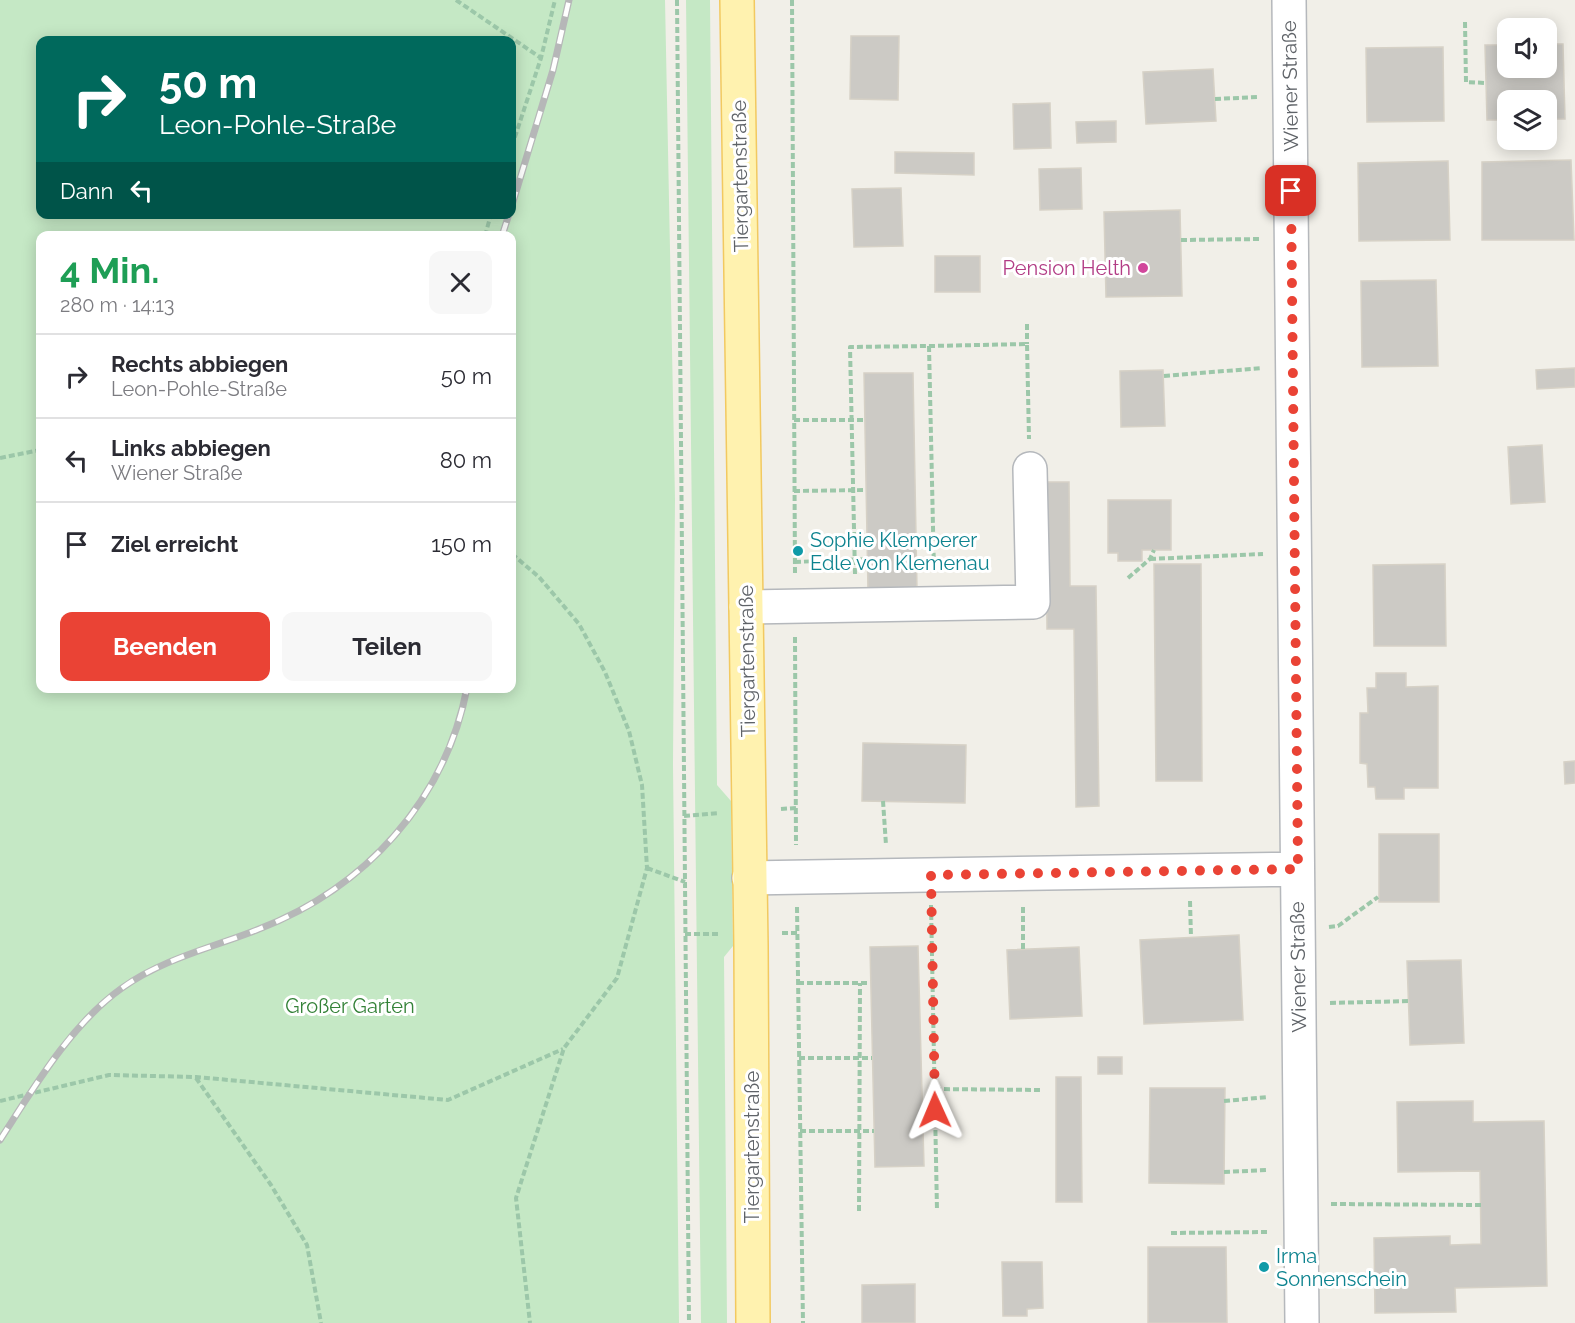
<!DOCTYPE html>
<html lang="de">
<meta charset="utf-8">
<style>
:root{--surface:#fff;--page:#f7f7f7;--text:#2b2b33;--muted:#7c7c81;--line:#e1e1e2;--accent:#ea4335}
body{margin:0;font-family:Raleway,sans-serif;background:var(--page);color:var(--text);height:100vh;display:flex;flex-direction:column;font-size:22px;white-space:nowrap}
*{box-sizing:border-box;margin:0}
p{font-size:20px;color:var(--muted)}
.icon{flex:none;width:33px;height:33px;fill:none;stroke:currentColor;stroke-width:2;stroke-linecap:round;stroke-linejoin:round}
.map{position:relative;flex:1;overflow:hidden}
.details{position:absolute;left:36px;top:231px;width:480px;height:462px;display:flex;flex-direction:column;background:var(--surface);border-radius:12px;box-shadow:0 3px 15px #0003}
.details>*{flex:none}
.banner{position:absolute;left:36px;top:36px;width:480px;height:183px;border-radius:12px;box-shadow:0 3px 15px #0003;background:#00695c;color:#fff;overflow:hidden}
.tools{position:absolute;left:1497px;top:18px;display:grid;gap:12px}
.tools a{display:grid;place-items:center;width:60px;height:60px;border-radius:12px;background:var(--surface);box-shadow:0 3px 15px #0003;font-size:30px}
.pin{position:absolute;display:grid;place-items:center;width:51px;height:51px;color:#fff;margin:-26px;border-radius:12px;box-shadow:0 3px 9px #0006}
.me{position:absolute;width:66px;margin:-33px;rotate:359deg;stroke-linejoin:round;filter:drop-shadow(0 0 4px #0008)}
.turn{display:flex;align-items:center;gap:21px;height:126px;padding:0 24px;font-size:27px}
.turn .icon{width:78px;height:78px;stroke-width:2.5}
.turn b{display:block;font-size:42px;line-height:51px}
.then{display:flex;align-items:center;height:57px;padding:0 24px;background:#0003;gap:12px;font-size:22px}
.round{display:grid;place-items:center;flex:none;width:63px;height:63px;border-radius:12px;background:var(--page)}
.overview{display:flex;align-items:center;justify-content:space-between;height:102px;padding:0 24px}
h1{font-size:36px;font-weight:700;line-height:45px;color:#1e9e55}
.cta{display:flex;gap:12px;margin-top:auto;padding:12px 24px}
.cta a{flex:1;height:69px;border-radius:12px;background:var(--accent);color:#fff;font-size:24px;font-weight:700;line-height:69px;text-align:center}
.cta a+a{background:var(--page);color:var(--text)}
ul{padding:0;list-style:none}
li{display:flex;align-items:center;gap:18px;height:84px;padding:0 24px;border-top:2px solid var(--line)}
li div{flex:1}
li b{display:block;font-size:22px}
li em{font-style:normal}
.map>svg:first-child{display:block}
</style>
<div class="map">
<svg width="1575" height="1323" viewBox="0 0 1575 1323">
<rect width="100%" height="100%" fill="#f1efe8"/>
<path fill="#c5e8c5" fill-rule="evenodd" d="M 0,0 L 665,0 L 675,499 L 673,765 L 679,1323 L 0,1323 ZM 40,40 L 512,40 L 512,214 L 40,214 ZM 40,236 L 512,236 L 512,688 L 40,688 Z
M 686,0 L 710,0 L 717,785 L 731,801 L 733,946 L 724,957 L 727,1323 L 701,1323 Z"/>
<path fill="#cccac5" stroke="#d6d1c6" stroke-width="1.5" d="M 851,36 L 899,36 L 898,100 L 850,99 Z
M 1546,44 L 1563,44 L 1565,119 L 1546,119 L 1546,100 L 1508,100 L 1508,120 L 1487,120 L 1485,45 L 1508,45 L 1508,68 L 1546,68 Z
M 1443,47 L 1444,121 L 1367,122 L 1366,48 Z
M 1213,69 L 1216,121 L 1146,124 L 1143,72 Z
M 1050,103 L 1051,148 L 1014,149 L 1013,104 Z
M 1116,121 L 1116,142 L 1077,143 L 1076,122 Z
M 895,152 L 974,153 L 974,175 L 895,173 Z
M 1571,160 L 1574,240 L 1482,240 L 1482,162 Z
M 1448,161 L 1450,240 L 1359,241 L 1358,163 Z
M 1081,168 L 1082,209 L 1040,210 L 1039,169 Z
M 901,188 L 903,246 L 854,247 L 852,189 Z
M 1180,210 L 1182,296 L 1106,297 L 1104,212 Z
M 935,256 L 980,256 L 980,292 L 935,292 Z
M 1436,280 L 1438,366 L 1362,367 L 1361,281 Z
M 1575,368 L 1575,387 L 1537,389 L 1536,370 Z
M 1163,370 L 1165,426 L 1121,427 L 1120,371 Z
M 864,373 L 913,373 L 917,590 L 868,591 Z
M 1542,445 L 1545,502 L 1511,504 L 1508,447 Z
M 1046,482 L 1069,482 L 1070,586 L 1096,586 L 1099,806 L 1076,807 L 1074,629 L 1047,629 Z
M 1108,500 L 1171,500 L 1171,550 L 1142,550 L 1142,561 L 1118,561 L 1118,553 L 1108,553 Z
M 1154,564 L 1201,564 L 1202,781 L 1156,781 Z
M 1445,564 L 1446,646 L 1374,646 L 1373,565 Z
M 1376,673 L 1406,673 L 1406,687 L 1438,686 L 1438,788 L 1404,788 L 1404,799 L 1376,799 L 1375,787 L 1368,787 L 1367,764 L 1360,763 L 1360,713 L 1368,713 L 1367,688 L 1376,688 Z
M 863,743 L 966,745 L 965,803 L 862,801 Z
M 1575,761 L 1575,783 L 1565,784 L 1564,762 Z
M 1379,834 L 1439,834 L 1439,902 L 1379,902 Z
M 1239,935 L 1243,1020 L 1144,1024 L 1140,940 Z
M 918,946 L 924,1166 L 875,1167 L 870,947 Z
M 1079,947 L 1082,1016 L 1010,1019 L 1007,950 Z
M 1461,960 L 1464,1043 L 1410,1045 L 1407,961 Z
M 1098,1057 L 1122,1057 L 1122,1074 L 1098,1074 Z
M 1056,1077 L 1081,1077 L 1082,1202 L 1056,1202 Z
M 1150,1088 L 1225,1088 L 1224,1184 L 1149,1183 Z
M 1473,1101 L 1473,1122 L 1544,1121 L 1547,1286 L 1455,1288 L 1456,1312 L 1375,1313 L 1374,1238 L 1450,1236 L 1450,1245 L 1481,1244 L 1480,1171 L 1398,1172 L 1397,1102 Z
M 1148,1247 L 1226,1247 L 1227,1323 L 1148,1323 Z
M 1002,1262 L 1042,1262 L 1043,1308 L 1027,1309 L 1027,1316 L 1003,1316 Z
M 915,1284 L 915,1323 L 862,1323 L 862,1285 Z"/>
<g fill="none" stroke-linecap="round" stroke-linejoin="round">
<g stroke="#b5b8bc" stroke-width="36">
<path id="minor" d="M 1289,0 L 1302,1323
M 746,607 L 1033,602 L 1030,469
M 749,878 L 1297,869"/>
</g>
<g stroke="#f2c960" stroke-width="36">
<path id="major" d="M 737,0 L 751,946 L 753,1323"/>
</g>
<path stroke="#9cc7a9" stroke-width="4" stroke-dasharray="6 3" stroke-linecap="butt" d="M 456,0 L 541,58
M 677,0 L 689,1323
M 792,0 L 795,575
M 1465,22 L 1466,82 L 1486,83
M 1215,99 L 1259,97
M 512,146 L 541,58 L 555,0
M 485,236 L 491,214
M 1181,240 L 1260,239
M 1027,324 L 1027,344
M 929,346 L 1027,344 L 1029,439
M 1164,376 L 1262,368
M 794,420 L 864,420
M 0,458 L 40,450
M 794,491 L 866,490
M 512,554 L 539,577 L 579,624 L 605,672 L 629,731 L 642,785 L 647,868 L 617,978 L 564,1048 L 516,1198 L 530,1323
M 1150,559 L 1263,554
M 795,562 L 867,559
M 855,574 L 850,347 L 929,346 L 934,572
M 1128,578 L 1150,559 L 1154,550
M 795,637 L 796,845
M 883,801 L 886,845
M 781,809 L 796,808
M 684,816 L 719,813
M 647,868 L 685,882
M 1190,901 L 1191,937
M 931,905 L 937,1210
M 797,907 L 803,1323
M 1329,927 L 1338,926 L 1378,897
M 782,933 L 797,933
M 685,934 L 721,934
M 1023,949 L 1023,905
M 798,983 L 870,983
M 1330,1003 L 1409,1001
M 799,1058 L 872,1058
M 196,1078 L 271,1185 L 307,1245 L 321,1323
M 935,1089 L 1042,1090
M 0,1101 L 109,1075 L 196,1077 L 448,1100 L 563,1049
M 1224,1101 L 1268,1097
M 800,1131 L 874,1131
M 1224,1172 L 1268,1170
M 1331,1204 L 1481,1205
M 859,1211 L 860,983
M 1171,1233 L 1269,1232"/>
<use href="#minor" stroke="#fff" stroke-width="33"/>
<use href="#major" stroke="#fff2af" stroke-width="33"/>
<g stroke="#b6b7b8" stroke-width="7">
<path id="rail" d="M 512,205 L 553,70 L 569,0
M 502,236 L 509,214
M 0,1140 C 33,1089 71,1024 122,988 C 162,959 214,947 259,929 C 365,888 445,801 467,688"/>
</g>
<use href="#rail" stroke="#fff" stroke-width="4.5" stroke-dasharray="14" stroke-linecap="butt"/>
</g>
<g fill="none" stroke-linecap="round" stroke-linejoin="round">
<path stroke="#ea4335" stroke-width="10" stroke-dasharray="0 18" d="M 935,1110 L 931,875 L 1298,869 L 1291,191"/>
</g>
<circle fill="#d1479c" stroke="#fff" stroke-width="2" cx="1143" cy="268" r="6"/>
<g fill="#0f9aa8" stroke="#fff" stroke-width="2">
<circle cx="798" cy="551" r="6"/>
<circle cx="1264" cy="1267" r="6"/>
</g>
<g text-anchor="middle" stroke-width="6" stroke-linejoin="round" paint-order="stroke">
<g font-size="20" fill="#5f6368" stroke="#fff">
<text transform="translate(1290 86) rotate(-91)" y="7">Wiener Straße</text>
<text transform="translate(740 176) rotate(-91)" y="7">Tiergartenstraße</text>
<text transform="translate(747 661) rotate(-91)" y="7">Tiergartenstraße</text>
<text transform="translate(1298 967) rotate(-91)" y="7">Wiener Straße</text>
<text transform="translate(752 1147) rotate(-90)" y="7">Tiergartenstraße</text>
</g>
<g font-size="20" fill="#b23c85" stroke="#fff" text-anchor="end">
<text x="1131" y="275">Pension Helth</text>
</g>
<g font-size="20" fill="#0d838f" stroke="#fff" text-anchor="start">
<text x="810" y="547">Sophie Klemperer<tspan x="810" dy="23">Edle von Klemenau</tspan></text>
<text x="1276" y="1263">Irma<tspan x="1276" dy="23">Sonnenschein</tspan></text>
</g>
<g font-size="20" fill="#348238" stroke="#fff">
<text x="350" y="1013">Großer Garten</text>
</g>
</g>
</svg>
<div class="tools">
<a><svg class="icon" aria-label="sound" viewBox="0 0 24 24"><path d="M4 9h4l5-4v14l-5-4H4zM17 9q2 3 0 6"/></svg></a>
<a><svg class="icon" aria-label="layers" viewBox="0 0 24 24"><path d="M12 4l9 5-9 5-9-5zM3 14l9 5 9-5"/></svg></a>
</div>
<div class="pin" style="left:1291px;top:191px;background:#d93025"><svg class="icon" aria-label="arrive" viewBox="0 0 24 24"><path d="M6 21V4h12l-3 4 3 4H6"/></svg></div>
<svg class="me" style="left:935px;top:1110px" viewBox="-20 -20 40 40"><path d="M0-17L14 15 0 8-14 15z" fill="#ea4335" stroke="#fff" stroke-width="4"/></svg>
<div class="banner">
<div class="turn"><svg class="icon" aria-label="right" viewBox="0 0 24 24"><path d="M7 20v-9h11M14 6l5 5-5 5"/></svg><div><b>50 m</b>Leon-Pohle-Straße</div></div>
<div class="then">Dann<svg class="icon" aria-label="left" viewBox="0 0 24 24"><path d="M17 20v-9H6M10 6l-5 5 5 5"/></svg></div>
</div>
<section class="details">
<div class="overview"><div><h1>4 Min.</h1><p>280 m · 14:13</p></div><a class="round"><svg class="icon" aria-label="close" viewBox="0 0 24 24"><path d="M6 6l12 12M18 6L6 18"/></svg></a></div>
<ul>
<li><svg class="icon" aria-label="right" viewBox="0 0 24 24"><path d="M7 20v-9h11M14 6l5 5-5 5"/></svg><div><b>Rechts abbiegen</b><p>Leon-Pohle-Straße</p></div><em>50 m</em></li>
<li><svg class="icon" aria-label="left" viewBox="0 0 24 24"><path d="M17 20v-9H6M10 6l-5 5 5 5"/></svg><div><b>Links abbiegen</b><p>Wiener Straße</p></div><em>80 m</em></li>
<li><svg class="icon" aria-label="arrive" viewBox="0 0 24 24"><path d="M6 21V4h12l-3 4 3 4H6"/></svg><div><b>Ziel erreicht</b></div><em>150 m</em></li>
</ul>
<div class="cta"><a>Beenden</a><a>Teilen</a></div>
</section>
</div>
